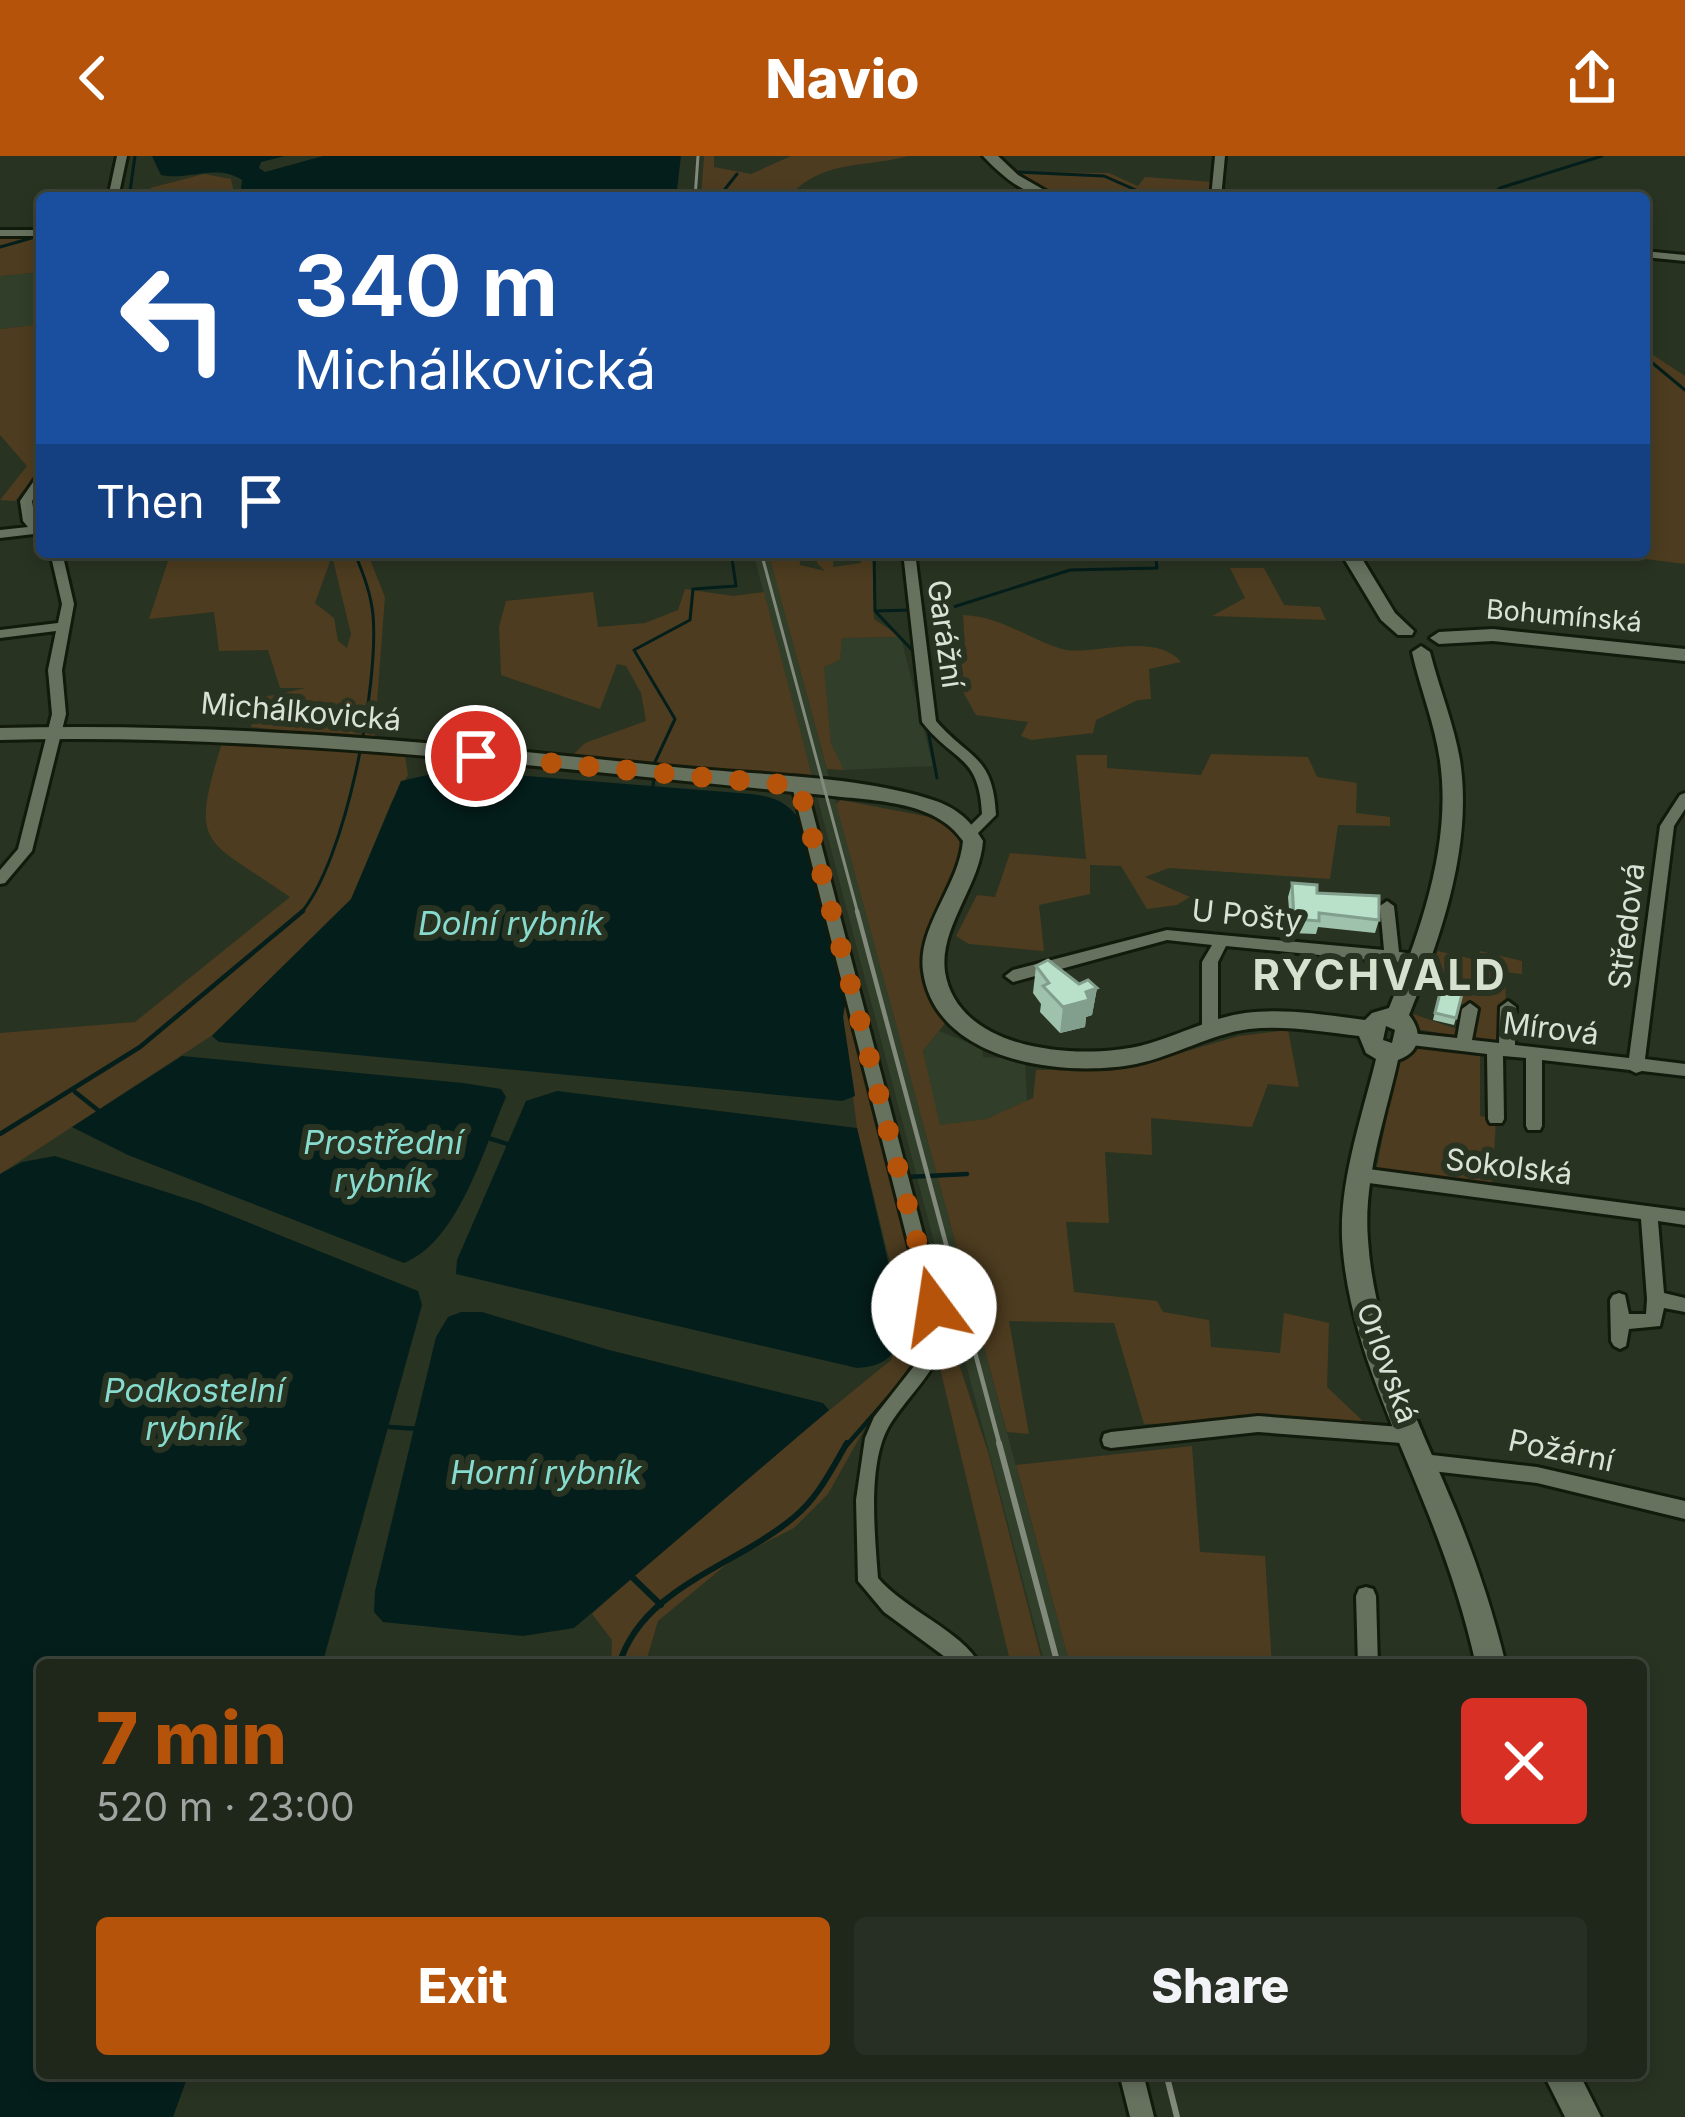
<!DOCTYPE html>
<meta charset="utf-8">
<style>
:root{--surface:#1f261a;--page:#272e23;--text:#f1f3f6;--muted:#a1a5a2;--line:#3c4339;--accent:#b45309}
body{margin:0;font-family:Inter,sans-serif;background:var(--page);color:var(--text);height:100vh;display:flex;flex-direction:column;font-size:45px;white-space:nowrap}
*{box-sizing:border-box;margin:0}
p{font-size:39px;color:var(--muted)}
.icon{flex:none;width:66px;height:66px;fill:none;stroke:currentColor;stroke-width:2;stroke-linecap:round;stroke-linejoin:round}
.map{position:relative;flex:1;overflow:hidden}
.drawer{position:absolute;left:36px;top:1503px;width:1611px;height:420px;display:flex;flex-direction:column;background:var(--surface);border-radius:12px;box-shadow:0 6px 18px #0003,0 0 0 3px var(--line)}
.drawer>*{flex:none}
.hud{position:absolute;left:36px;top:36px;width:1614px;height:366px;border-radius:12px;box-shadow:0 6px 18px #0003,0 0 0 3px var(--line);background:#1a4fa0;color:#fff;overflow:hidden}
.pin{position:absolute;display:grid;place-items:center;width:102px;height:102px;color:#fff;margin:-51px;border:6px solid #fff;border-radius:50%;box-shadow:0 3px 12px #0007}
.me{position:absolute;width:132px;margin:-66px;rotate:346deg;stroke-linejoin:round;filter:drop-shadow(0 0 9px #0008)}
.turn{display:flex;align-items:center;gap:42px;height:252px;padding:0 60px;font-size:54px}
.turn .icon{width:156px;height:156px;stroke-width:2.5}
.turn b{display:block;font-size:84px;line-height:102px}
.then{display:flex;align-items:center;height:114px;padding:0 60px;background:#0003;gap:24px;font-size:45px}
.round{display:grid;place-items:center;flex:none;width:126px;height:126px;border-radius:12px;background:var(--page)}
.head{display:flex;align-items:center;justify-content:space-between;height:204px;padding:0 60px}
h1{font-size:72px;font-weight:800;line-height:90px;color:var(--accent)}
.button{display:flex;gap:24px;margin-top:auto;padding:24px 60px}
.button a{flex:1;height:138px;border-radius:12px;background:var(--accent);color:#fff;font-size:48px;font-weight:800;line-height:138px;text-align:center}
.button a+a{background:var(--page);color:var(--text)}
header{display:flex;justify-content:space-between;align-items:center;height:156px;padding:0 60px;background:var(--accent);color:#fff;font-size:54px;font-weight:800}
.map>svg:first-child{display:block}
</style>
<header><svg class="icon" aria-label="back" viewBox="0 0 24 24"><path d="M15 5l-7 7 7 7"/></svg>Navio<svg class="icon" aria-label="share" viewBox="0 0 24 24"><path d="M12 15V3M7 8l5-5 5 5M5 13v7h14v-7"/></svg></header>
<div class="map">
<svg width="1685" height="1961" viewBox="0 0 1685 1961">
<rect width="100%" height="100%" fill="#293322"/>
<path fill="#313e29" d="M 42,116 L 42,168 L 0,173 L 0,120 Z
M 753,396 L 768,396 L 1070,1509 L 1045,1509 Z
M 901,481 L 933,610 L 844,614 L 831,589 L 823,511 L 840,504 L 842,482 Z
M 939,875 L 982,892 L 983,901 L 1025,903 L 1027,945 L 986,963 L 939,970 L 923,895 Z"/>
<path fill="#4d3c1f" fill-rule="evenodd" d="M 704,0 L 714,0 L 714,11 L 751,18 L 791,0 L 908,0 C 865,12 820,3 788,42 L 701,42 Z
M 1019,16 L 1109,17 L 1138,30 L 1145,21 L 1214,26 L 1213,42 L 1062,42 Z
M 204,18 L 231,23 L 235,42 L 160,42 L 150,32 Z
M 42,80 L 42,116 L 0,120 L 0,81 Z
M 42,168 L 42,312 L 15,345 L 0,344 L 27,310 L 0,279 L 0,173 Z
M 1644,193 L 1685,220 L 1685,408 L 1590,396 L 1644,396 Z
M 171,396 L 367,396 L 385,441 L 374,585 L 251,571 L 259,542 L 306,532 L 280,532 L 268,494 L 219,495 L 214,456 L 149,463 ZM 332,400 L 351,478 L 347,492 L 338,485 L 334,462 L 315,447 Z
M 768,396 L 799,396 L 800,409 L 825,415 L 817,407 L 818,396 L 834,396 L 833,411 L 861,407 L 860,396 L 873,396 L 874,463 L 901,481 L 842,482 L 840,504 L 824,511 L 831,588 L 844,614 L 827,613 Z
M 1230,412 L 1264,412 L 1284,449 L 1320,451 L 1326,464 L 1212,460 L 1245,442 Z
M 685,433 L 733,440 L 764,436 L 813,624 L 569,603 L 585,587 L 646,565 L 641,537 L 626,510 L 617,508 L 600,553 L 501,519 L 499,471 L 506,445 L 593,436 L 598,471 L 645,467 L 678,454 Z
M 963,459 C 1003,461 1026,482 1062,493 C 1089,501 1155,474 1181,506 L 1149,513 L 1151,543 L 1138,544 L 1096,564 L 1093,577 L 1031,584 L 1021,580 L 1028,566 L 976,559 L 953,518 L 952,494 L 965,494 Z
M 222,587 L 405,600 L 408,619 L 391,647 L 352,743 L 293,803 L 211,880 L 0,1018 L 0,877 L 135,866 L 290,741 C 206,682 188,695 222,587 Z
M 1211,598 L 1308,601 L 1317,621 L 1357,627 L 1356,657 L 1390,661 L 1390,670 L 1338,669 L 1330,723 L 1169,712 L 1145,721 L 1190,741 L 1177,749 L 1147,753 L 1121,710 L 1090,709 L 1090,738 L 1039,749 L 1044,795 L 969,788 L 956,780 L 977,739 L 995,741 L 1010,697 L 1086,703 L 1076,599 L 1107,599 L 1107,612 L 1201,619 Z
M 841,644 L 935,662 L 958,677 L 961,697 C 943,748 898,821 946,866 L 923,895 L 940,969 L 986,963 L 1033,942 L 1036,914 L 1124,913 L 1239,880 L 1288,874 L 1299,931 L 1268,928 L 1252,971 L 1151,962 L 1152,999 L 1105,996 L 1109,1067 L 1066,1066 L 1074,1136 L 1157,1145 L 1163,1156 L 1209,1164 L 1211,1191 L 1280,1197 L 1284,1157 L 1329,1167 L 1327,1231 L 1367,1269 L 1319,1264 L 1144,1268 L 1114,1167 L 1009,1165 L 1029,1278 L 1007,1276 L 836,648 Z
M 1438,795 L 1477,804 L 1480,795 L 1522,805 L 1522,818 L 1505,816 L 1507,889 L 1417,873 L 1413,858 L 1474,879 L 1479,852 L 1459,847 L 1462,832 L 1428,824 Z
M 847,836 L 928,1154 L 926,1190 L 866,1270 L 828,1338 L 794,1372 L 733,1403 L 658,1465 L 645,1509 L 611,1509 L 612,1484 L 592,1458 L 690,1368 L 891,1204 L 901,1178 L 895,1127 L 857,972 L 843,861 Z
M 1418,889 L 1480,896 L 1480,960 L 1496,963 L 1492,1033 L 1376,1016 L 1398,902 Z
M 955,1196 L 989,1299 L 1043,1509 L 1011,1509 L 940,1212 Z
M 1192,1290 L 1200,1396 L 1265,1400 L 1272,1509 L 1070,1509 L 1016,1309 Z"/>
<path fill="#041e1b" d="M 152,0 L 285,0 L 261,6 L 259,12 L 265,16 L 323,0 L 681,0 L 676,42 L 240,42 L 242,24 C 216,7 189,25 161,19 Z
M 450,614 L 751,638 C 774,641 786,645 800,664 L 847,836 L 843,861 L 855,940 L 842,945 L 219,886 L 212,880 L 351,743 L 401,625 Z
M 182,900 L 463,927 L 501,933 L 506,941 C 484,992 459,1085 404,1107 L 128,999 L 72,971 Z
M 557,935 L 857,972 L 900,1157 C 902,1191 893,1210 857,1212 L 456,1118 L 457,1104 L 526,945 Z
M 55,1000 L 200,1047 L 418,1135 L 422,1149 L 322,1509 L 42,1509 L 42,1917 L 189,1917 L 173,1961 L 0,1961 L 0,1018 L 22,1006 Z
M 461,1156 L 482,1156 L 609,1194 L 823,1247 L 829,1254 L 574,1472 L 523,1480 L 383,1466 L 374,1456 L 375,1435 L 436,1181 L 448,1161 Z"/>
<g fill="none" stroke-linecap="round" stroke-linejoin="round">
<path stroke="#041e1b" stroke-width="3" d="M 999,0 L 1015,16 L 1104,20 L 1154,42
M 129,42 L 135,0
M 718,42 L 737,18
M 1487,42 L 1500,32 L 1602,0
M 0,91 L 42,79
M 1644,200 L 1685,234
M 874,396 L 875,455 L 914,496 L 915,505
M 875,455 L 947,453 L 1070,414 L 1157,412 L 1155,396
M 927,569 L 937,622
M 653,632 L 655,606 L 675,563 L 634,494 L 690,464 L 693,433 L 736,430 L 731,396
M 300,758 C 346,706 379,528 373,459 C 371,437 363,416 354,396"/>
<path stroke="#041e1b" stroke-width="4.5" d="M 75,936 L 99,955
M 0,978 L 140,891 L 303,755
M 485,981 L 514,990
M 907,1021 L 967,1018
M 896,1173 L 926,1190
M 903,1224 L 926,1190 L 927,1159
M 389,1271 L 420,1273
M 846,1290 L 896,1233"/>
<path stroke="#041e1b" stroke-width="6" d="M 631,1420 L 661,1449
M 619,1509 C 642,1431 736,1410 793,1362 C 818,1342 831,1314 847,1287"/>
<g stroke="#121a0b" stroke-width="6">
<path id="street" d="M 117,0 L 127,0 L 118,42 L 108,42 Z
M 1215,0 L 1225,0 L 1221,42 L 1211,42 Z
M 0,74 L 42,74 L 42,80 L 0,80 Z
M 1644,95 L 1685,99 L 1685,105 L 1644,101 Z
M 42,317 L 42,330 L 32,345 L 35,364 L 42,372 L 42,383 L 34,378 L 0,382 L 0,374 L 28,371 L 23,365 L 20,345 L 38,319 Z
M 50,396 L 62,396 L 74,448 L 62,514 L 66,558 L 32,695 L 5,727 L 0,728 L 0,714 L 18,693 L 52,558 L 48,514 L 56,475 L 0,482 L 0,474 L 58,467 L 62,448 Z
M 903,396 L 915,396 L 936,565 C 970,604 993,599 996,659 L 975,680 L 970,682 L 963,677 L 982,658 C 979,598 954,607 922,566 Z
M 799,625 L 806,630 L 948,1173 C 940,1214 910,1236 889,1270 C 867,1308 875,1379 878,1422 C 905,1454 962,1475 980,1509 L 956,1509 L 884,1456 L 858,1425 L 856,1344 L 865,1282 L 874,1261 L 918,1205 L 927,1187 L 930,1173 L 792,630 Z
M 1685,637 L 1685,653 L 1674,670 L 1645,903 L 1685,908 L 1685,920 L 1642,915 L 1636,917 L 1630,914 L 1542,904 L 1542,970 L 1540,974 L 1528,974 L 1526,970 L 1526,902 L 1503,900 L 1504,963 L 1502,967 L 1490,967 L 1488,963 L 1487,898 L 1411,889 L 1405,887 L 1403,883 L 1405,879 L 1411,877 L 1457,882 L 1462,853 L 1470,847 L 1478,853 L 1472,884 L 1499,887 L 1500,851 L 1508,845 L 1516,851 L 1515,889 L 1629,902 L 1660,670 L 1680,639 Z
M 1387,745 L 1394,750 L 1399,796 L 1422,799 L 1425,803 L 1422,807 L 1392,806 L 1226,790 L 1218,806 L 1218,875 L 1210,881 L 1202,875 L 1202,806 L 1212,789 L 1167,784 L 1013,826 L 1005,820 L 1013,814 L 1167,774 L 1384,794 L 1380,750 Z
M 1361,1012 L 1685,1055 L 1685,1069 L 1658,1065 L 1664,1137 L 1685,1142 L 1685,1156 L 1664,1152 L 1660,1170 L 1629,1173 L 1626,1190 L 1620,1193 L 1614,1190 L 1611,1185 L 1610,1144 L 1613,1139 L 1619,1137 L 1625,1139 L 1629,1158 L 1646,1158 L 1647,1143 L 1641,1063 L 1361,1026 L 1355,1024 L 1353,1019 L 1355,1014 Z
M 1258,1260 L 1414,1272 L 1421,1274 L 1423,1280 L 1421,1286 L 1414,1288 L 1258,1276 L 1111,1292 L 1104,1290 L 1102,1284 L 1104,1278 L 1111,1276 Z
M 1423,1298 L 1537,1311 L 1685,1345 L 1685,1363 L 1537,1327 L 1423,1314 L 1416,1312 L 1414,1306 L 1416,1300 Z
M 1366,1431 L 1373,1433 L 1376,1440 L 1378,1509 L 1358,1509 L 1356,1440 L 1359,1433 Z
M 1119,1917 L 1143,1917 L 1154,1961 L 1130,1961 Z"/>
</g>
<g stroke="#121a0b" stroke-width="6">
<path id="secondary" d="M 983,0 L 998,0 L 1018,19 L 1058,42 C 1027,42 1004,22 983,0 Z
M 1340,396 L 1358,396 L 1395,457 L 1414,475 L 1412,479 L 1398,479 L 1381,464 Z
M 1493,473 L 1685,493 L 1685,505 L 1493,485 L 1439,488 L 1430,482 L 1439,476 Z
M 1421,490 L 1430,496 C 1439,532 1454,568 1460,604 C 1473,690 1441,781 1409,859 C 1423,876 1421,896 1398,904 C 1385,963 1363,1023 1368,1084 C 1374,1179 1419,1266 1455,1353 C 1476,1404 1493,1455 1506,1509 L 1476,1509 C 1464,1455 1447,1404 1426,1352 C 1392,1265 1347,1178 1342,1082 C 1340,1022 1362,961 1376,903 L 1366,897 L 1359,880 C 1323,876 1286,869 1249,873 C 1210,878 1175,900 1136,908 C 1064,922 935,906 923,815 C 917,771 959,730 963,685 C 935,643 869,645 824,639 C 549,612 277,577 0,584 L 0,572 C 226,566 449,587 674,611 C 754,619 860,619 936,645 C 958,653 971,665 983,685 C 980,730 939,771 945,816 C 958,896 1079,904 1140,890 C 1176,881 1209,862 1245,857 C 1285,852 1326,859 1365,864 L 1372,857 L 1389,852 C 1420,777 1452,688 1440,605 C 1435,568 1420,532 1412,496 ZM 1386,870 L 1395,874 L 1392,887 L 1383,884 Z
M 1543,1917 L 1579,1917 L 1601,1961 L 1565,1961 Z"/>
</g>
<use href="#street" fill="#66715e" fill-rule="evenodd"/>
<use href="#secondary" fill="#66715e" fill-rule="evenodd"/>
<path stroke="#828a7c" stroke-width="3" d="M 695,42 L 698,0
M 761,396 L 858,758"/>
<path stroke="#828a7c" stroke-width="4.5" d="M 857,755 L 1000,1290"/>
<path stroke="#828a7c" stroke-width="6" d="M 999,1287 L 1058,1509
M 1166,1917 L 1177,1961"/>
</g>
<path fill="#9fc2ad" d="M 1292,727 L 1379,764 L 1375,777 L 1318,771 L 1316,778 L 1291,777 L 1288,741 Z
M 1036,810 L 1079,828 L 1097,832 L 1092,859 L 1086,861 L 1085,871 L 1060,877 L 1040,856 L 1041,848 L 1033,837 Z
M 1442,827 L 1456,862 L 1454,869 L 1433,864 Z"/>
<path fill="#829e8d" d="M 1097,832 L 1092,859 L 1086,861 L 1085,871 L 1060,877 L 1063,851 Z"/>
<path fill="#b9e1c9" stroke="#829e8d" stroke-width="3" d="M 1292,727 L 1317,729 L 1317,737 L 1379,740 L 1379,764 L 1319,757 L 1319,765 L 1294,763 Z
M 1048,804 L 1079,828 L 1088,824 L 1097,832 L 1086,836 L 1089,844 L 1063,851 L 1043,830 L 1049,827 L 1036,810 Z
M 1444,821 L 1465,826 L 1456,862 L 1435,857 Z"/>
<g fill="none" stroke-linecap="round" stroke-linejoin="round">
<path stroke="#b45309" stroke-width="21" stroke-dasharray="0 37.8" d="M 476,600 L 799,630 L 934,1151"/>
</g>
<g text-anchor="middle" stroke-width="12" stroke-linejoin="round" paint-order="stroke">
<g font-size="27" fill="#dae1d6" stroke="#293322">
<text transform="translate(1564 460) rotate(5)" y="9">Bohumínská</text>
</g>
<g font-size="30" fill="#dae1d6" stroke="#293322">
<text transform="translate(945 478) rotate(82)" y="10">Garážní</text>
<text transform="translate(301 556) rotate(5)" y="10">Michálkovická</text>
<text transform="translate(1247 760) rotate(6)" y="10">U Pošty</text>
<text transform="translate(1627 770) rotate(-83)" y="10">Středová</text>
<text transform="translate(1551 873) rotate(7)" y="10">Mírová</text>
<text transform="translate(1509 1011) rotate(7)" y="10">Sokolská</text>
<text transform="translate(1387 1207) rotate(70)" y="10">Orlovská</text>
<text transform="translate(1561 1295) rotate(12)" y="10">Požární</text>
</g>
<g font-size="33" font-style="italic" fill="#87dcd0" stroke="#293322">
<text x="511" y="779">Dolní rybník</text>
<text x="383" y="998">Prostřední<tspan x="383" dy="38">rybník</tspan></text>
<text x="194" y="1246">Podkostelní<tspan x="194" dy="38">rybník</tspan></text>
<text x="546" y="1328">Horní rybník</text>
</g>
<g font-size="42" font-weight="bold" letter-spacing="3" fill="#d6e2cd" stroke="#293322">
<text x="1380" y="834">RYCHVALD</text>
</g>
</g>
</svg>
<div class="pin" style="left:476px;top:600px;background:#d93025"><svg class="icon" aria-label="arrive" viewBox="0 0 24 24"><path d="M6 21V4h12l-3 4 3 4H6"/></svg></div>
<svg class="me" style="left:934px;top:1151px" viewBox="-20 -20 40 40"><circle r="19" fill="#fff"/><path d="M0-13L10 11 0 6-10 11z" fill="#b45309"/></svg>
<div class="hud">
<div class="turn"><svg class="icon" aria-label="left" viewBox="0 0 24 24"><path d="M17 20v-9H6M10 6l-5 5 5 5"/></svg><div><b>340 m</b>Michálkovická</div></div>
<div class="then">Then<svg class="icon" aria-label="arrive" viewBox="0 0 24 24"><path d="M6 21V4h12l-3 4 3 4H6"/></svg></div>
</div>
<section class="drawer">
<div class="head"><div><h1>7 min</h1><p>520 m · 23:00</p></div><a class="round" style="background:#d93025;color:#fff"><svg class="icon" aria-label="close" viewBox="0 0 24 24"><path d="M6 6l12 12M18 6L6 18"/></svg></a></div>
<div class="button"><a>Exit</a><a>Share</a></div>
</section>
</div>
